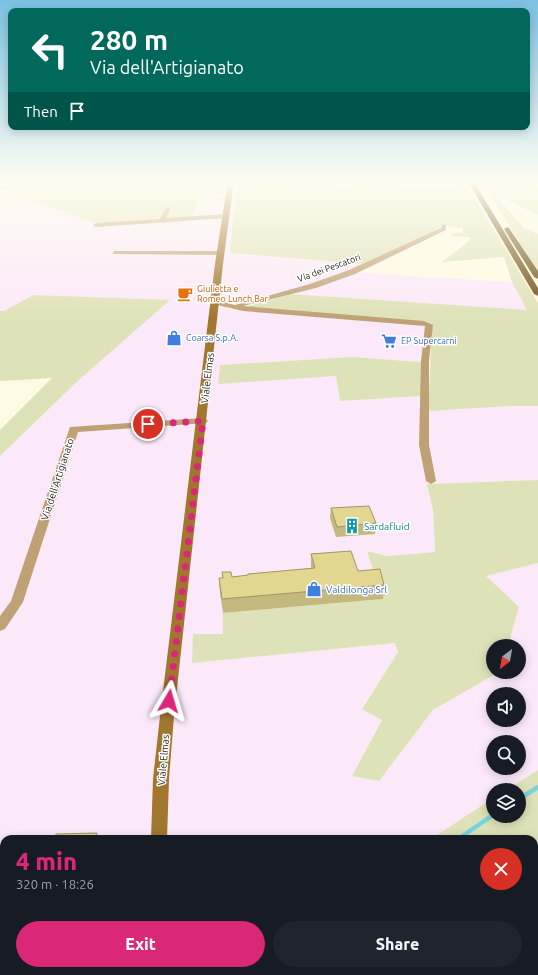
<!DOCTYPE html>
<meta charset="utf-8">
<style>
:root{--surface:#171b24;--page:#20242c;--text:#f1f3f6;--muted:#9ea1a6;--accent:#db2777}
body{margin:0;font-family:Ubuntu,sans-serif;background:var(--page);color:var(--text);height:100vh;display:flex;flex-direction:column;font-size:15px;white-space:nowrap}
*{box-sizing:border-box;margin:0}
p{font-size:13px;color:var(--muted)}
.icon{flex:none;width:22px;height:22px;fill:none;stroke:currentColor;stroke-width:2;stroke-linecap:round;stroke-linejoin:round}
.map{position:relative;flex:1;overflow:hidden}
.sheet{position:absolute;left:0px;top:835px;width:538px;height:140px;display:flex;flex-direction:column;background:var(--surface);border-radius:12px 12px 0 0;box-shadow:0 2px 10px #0003}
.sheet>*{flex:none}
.hud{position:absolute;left:8px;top:8px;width:522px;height:122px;border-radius:8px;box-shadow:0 2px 10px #0003;background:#00695c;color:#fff;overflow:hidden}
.needle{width:26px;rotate:211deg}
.controls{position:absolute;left:486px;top:639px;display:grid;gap:8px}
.controls a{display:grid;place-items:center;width:40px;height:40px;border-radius:50%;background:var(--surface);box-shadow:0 2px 10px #0003;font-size:20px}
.pin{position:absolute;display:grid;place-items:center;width:34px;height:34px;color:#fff;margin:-17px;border:2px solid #fff;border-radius:50%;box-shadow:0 1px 4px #0007}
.me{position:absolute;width:44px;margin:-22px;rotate:7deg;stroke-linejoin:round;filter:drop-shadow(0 0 3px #0008)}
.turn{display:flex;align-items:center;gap:14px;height:84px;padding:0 16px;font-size:18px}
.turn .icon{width:52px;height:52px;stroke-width:2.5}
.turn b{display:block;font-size:28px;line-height:34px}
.then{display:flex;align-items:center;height:38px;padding:0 16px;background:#0003;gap:8px;font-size:15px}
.round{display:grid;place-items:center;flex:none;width:42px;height:42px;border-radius:21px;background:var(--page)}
.headline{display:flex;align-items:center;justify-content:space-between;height:68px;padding:0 16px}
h1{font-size:24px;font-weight:800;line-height:30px;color:var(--accent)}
.cta{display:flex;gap:8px;margin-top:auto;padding:8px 16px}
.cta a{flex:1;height:46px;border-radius:24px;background:var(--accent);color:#fff;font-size:16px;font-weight:800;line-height:46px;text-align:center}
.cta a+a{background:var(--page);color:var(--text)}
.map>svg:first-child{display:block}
</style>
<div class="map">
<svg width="538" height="975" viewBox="0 0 538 975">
<rect width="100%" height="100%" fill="#fffae3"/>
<path fill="#fbe9fa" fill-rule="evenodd" d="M 225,180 L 239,180 L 233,217 L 230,253 L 365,264 L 350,272 L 512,282 L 527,310 L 289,294 L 252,301 L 226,301 L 226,309 L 426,324 L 421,362 L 352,357 L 220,365 L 218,383 L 336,376 L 340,401 L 421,396 L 509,406 L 538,406 L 538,480 L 428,484 L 433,510 L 435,552 L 387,556 L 368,551 L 383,599 L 223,613 L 223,634 L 192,663 L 395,643 L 398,652 L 362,708 L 382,719 L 352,776 L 379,781 L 433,710 L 499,672 L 519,672 L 519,646 L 508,646 L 519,607 L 485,576 L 538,563 L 538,770 L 506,790 L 493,790 L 493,798 L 431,839 L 4,839 L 4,931 L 0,932 L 0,456 L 95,365 L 33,295 L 4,311 L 0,311 L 0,188 L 94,223 L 198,205 L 199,199 L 210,199 L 213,194 L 223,195 ZM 493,694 L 519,694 L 519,720 L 493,720 ZM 493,742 L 519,742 L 519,768 L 493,768 Z
M 295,180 L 456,180 L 457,190 L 353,181 L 350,186 L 299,183 L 297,185 L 291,184 Z
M 538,874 L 538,975 L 342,975 L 350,971 L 534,971 L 534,876 Z"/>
<path fill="#dee2b8" d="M 0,180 L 225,180 L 223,195 L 213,195 L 210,199 L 199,199 L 192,216 L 94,223 L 0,188 Z
M 239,180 L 295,180 L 291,184 L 297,185 L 299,183 L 349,186 L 353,181 L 457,190 L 456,180 L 464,180 L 538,303 L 538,406 L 509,406 L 428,411 L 432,326 L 428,322 L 246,307 L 289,294 L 527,310 L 512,282 L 504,257 L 442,262 L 464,245 L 471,238 L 469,237 L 450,236 L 454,233 L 463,233 L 463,228 L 441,225 L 439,229 L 365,264 L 230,253 L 233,217 Z
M 481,180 L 538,180 L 538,215 L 502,197 L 497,198 L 523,227 L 538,234 L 538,270 L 528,256 Z
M 33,295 L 170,300 L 81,378 L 0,456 L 0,430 L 52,378 L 0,381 L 0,311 L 4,311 Z
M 352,357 L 421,362 L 422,396 L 340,401 L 336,376 L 218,384 L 220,365 Z
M 538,480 L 538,563 L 486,576 L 519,607 L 508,646 L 493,646 L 493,672 L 499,672 L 433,710 L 379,781 L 352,776 L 382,720 L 362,709 L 398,652 L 395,643 L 192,663 L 193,634 L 223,634 L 223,613 L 383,599 L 367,551 L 387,556 L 435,552 L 433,510 L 427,484 Z
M 538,770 L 538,874 L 534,876 L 534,839 L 431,839 L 493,798 L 493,816 L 519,816 L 519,790 L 506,790 Z
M 4,931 L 4,971 L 135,971 L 136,975 L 0,975 L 0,932 Z
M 269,971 L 350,971 L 342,975 L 267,975 Z"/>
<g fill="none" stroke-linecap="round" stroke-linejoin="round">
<path stroke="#77d5d9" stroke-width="4.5" d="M 519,799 L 538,787
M 458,839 L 493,815"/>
<path fill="#bfa176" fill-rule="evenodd" d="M 168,207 L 171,209 L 166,218 L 226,214 L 229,216 L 226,218 L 96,227 L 93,225 L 96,223 L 160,219 L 166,208 Z
M 442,225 L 446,225 L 446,230 L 355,274 L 316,288 L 243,306 L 424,321 L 433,325 L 429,361 L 429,445 L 436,481 L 431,484 L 426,481 L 419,445 L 421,361 L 425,326 L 243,311 L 213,304 L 212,302 L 216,300 L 235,305 L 310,284 L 349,270 L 441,228 Z
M 115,251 L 220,251 L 224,253 L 220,255 L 113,254 L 113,252 Z
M 203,418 L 206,419 L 208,421 L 206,423 L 78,432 L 23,602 L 5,629 L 0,631 L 0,616 L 11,601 L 70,427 Z
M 359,971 L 385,971 L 383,975 L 357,975 Z"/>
<path fill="#a1762f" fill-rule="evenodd" d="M 228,180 L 234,180 L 223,264 L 174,716 L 169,779 L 167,839 L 151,839 L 153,779 L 160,716 L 215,264 Z
M 141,971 L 176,971 L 177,975 L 141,975 Z"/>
<path fill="#705014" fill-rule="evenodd" d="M 467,180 L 473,180 L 538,288 L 538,296 L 534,294 Z
M 507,227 L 509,228 L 538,271 L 538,279 L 534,277 L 504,229 Z"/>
</g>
<path fill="#c3b87d" d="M 331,508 L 376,523 L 375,534 L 336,537 L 330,518 Z
M 311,554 L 358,571 L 384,585 L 383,599 L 223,613 L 220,593 L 219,578 L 222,578 L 222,572 L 232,577 L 311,569 Z"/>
<path fill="#e3d691" stroke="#9f9666" d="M 369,506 L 376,523 L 337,527 L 331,508 Z
M 351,551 L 358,571 L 380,569 L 384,585 L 222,599 L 219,578 L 223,578 L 222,572 L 231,572 L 232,577 L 248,575 L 248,574 L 315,568 L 311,554 Z
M 97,833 L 96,839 L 55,839 L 56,834 Z"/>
<linearGradient id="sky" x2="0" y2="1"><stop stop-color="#7bc1e2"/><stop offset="0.57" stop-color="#fffdf2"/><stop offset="1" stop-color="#fffdf2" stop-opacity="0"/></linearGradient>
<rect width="538" height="317" fill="url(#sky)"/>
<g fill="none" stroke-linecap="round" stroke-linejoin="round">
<path stroke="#db2777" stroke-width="7" stroke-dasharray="0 12.6" d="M 148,424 L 203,421 L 169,701"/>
</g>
<defs>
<g id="cafe-bare" transform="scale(1.2)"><path d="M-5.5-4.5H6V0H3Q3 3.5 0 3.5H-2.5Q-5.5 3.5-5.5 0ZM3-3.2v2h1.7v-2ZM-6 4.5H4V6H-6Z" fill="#e8710a" stroke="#fff" stroke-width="2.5" paint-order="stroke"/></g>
<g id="shop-bare" transform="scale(1.2)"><path d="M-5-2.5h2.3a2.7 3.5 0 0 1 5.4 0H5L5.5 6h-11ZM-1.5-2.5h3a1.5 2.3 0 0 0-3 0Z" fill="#3f7fe0" stroke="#fff" stroke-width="2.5" paint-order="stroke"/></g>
<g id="supermarket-bare" transform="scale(1.2)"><path d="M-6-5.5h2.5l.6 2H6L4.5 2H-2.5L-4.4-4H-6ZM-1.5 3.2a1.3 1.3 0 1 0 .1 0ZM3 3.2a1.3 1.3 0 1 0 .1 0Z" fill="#3f7fe0" stroke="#fff" stroke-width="2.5" paint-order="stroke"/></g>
<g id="building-bare" transform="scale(1.2)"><path d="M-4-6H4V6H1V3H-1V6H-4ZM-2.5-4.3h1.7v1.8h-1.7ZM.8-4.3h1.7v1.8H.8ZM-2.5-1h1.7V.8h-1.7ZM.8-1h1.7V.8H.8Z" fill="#0f9aa8" stroke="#fff" stroke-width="2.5" paint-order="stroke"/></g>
</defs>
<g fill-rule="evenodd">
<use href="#cafe-bare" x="185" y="294"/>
<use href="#shop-bare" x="174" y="338"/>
<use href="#supermarket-bare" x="389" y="341"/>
<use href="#building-bare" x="352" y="526"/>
<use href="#shop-bare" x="314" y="589"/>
</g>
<g text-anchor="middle" stroke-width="3" stroke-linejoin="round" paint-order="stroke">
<g font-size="9" fill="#201e14" stroke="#fff">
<text transform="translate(329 268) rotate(-20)" y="3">Via dei Pescatori</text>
</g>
<g font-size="9" fill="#c56008" stroke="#fff" text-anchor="start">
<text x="197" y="292">Giulietta e<tspan x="197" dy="10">Romeo Lunch Bar</tspan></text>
</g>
<g font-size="9" fill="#366cbe" stroke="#fff" text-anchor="start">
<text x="186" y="341">Coarsa S.p.A.</text>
<text x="401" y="344">EP Supercarni</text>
</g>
<g font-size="10" fill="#201e14" stroke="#fff">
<text transform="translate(207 378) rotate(-83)" y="4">Viale Elmas</text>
<text transform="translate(57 479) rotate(-72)" y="4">Via dell'Artigianato</text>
<text transform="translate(163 760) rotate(-85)" y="4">Viale Elmas</text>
</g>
<g font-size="10" fill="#0d838f" stroke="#fff" text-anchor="start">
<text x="364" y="530">Sardafluid</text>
</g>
<g font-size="10" fill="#366cbe" stroke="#fff" text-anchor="start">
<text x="326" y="593">Valdilonga Srl</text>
</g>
</g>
</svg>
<div class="controls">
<a><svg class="needle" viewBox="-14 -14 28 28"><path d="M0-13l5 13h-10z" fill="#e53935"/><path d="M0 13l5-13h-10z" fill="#9ea1a6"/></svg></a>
<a><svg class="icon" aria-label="sound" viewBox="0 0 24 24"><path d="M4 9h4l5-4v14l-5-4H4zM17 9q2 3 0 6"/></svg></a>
<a><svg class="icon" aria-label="search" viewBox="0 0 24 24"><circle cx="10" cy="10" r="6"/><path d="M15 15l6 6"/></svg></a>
<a><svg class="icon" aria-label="layers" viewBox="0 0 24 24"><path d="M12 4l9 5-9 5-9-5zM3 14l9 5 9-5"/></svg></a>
</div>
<div class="pin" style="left:148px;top:424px;background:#d93025"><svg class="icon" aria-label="arrive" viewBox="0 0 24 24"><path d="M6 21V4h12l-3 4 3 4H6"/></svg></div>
<svg class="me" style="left:169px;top:701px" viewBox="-20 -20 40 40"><path d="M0-17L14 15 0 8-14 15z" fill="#db2777" stroke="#fff" stroke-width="4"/></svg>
<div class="hud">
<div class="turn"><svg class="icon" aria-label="left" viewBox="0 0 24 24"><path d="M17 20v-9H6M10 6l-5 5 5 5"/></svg><div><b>280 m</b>Via dell'Artigianato</div></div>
<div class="then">Then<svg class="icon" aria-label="arrive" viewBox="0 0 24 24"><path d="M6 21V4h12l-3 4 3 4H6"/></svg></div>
</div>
<section class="sheet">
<div class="headline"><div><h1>4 min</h1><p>320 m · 18:26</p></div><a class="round" style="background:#d93025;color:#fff"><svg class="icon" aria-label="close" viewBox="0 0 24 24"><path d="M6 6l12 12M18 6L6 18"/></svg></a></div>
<div class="cta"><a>Exit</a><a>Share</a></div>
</section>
</div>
